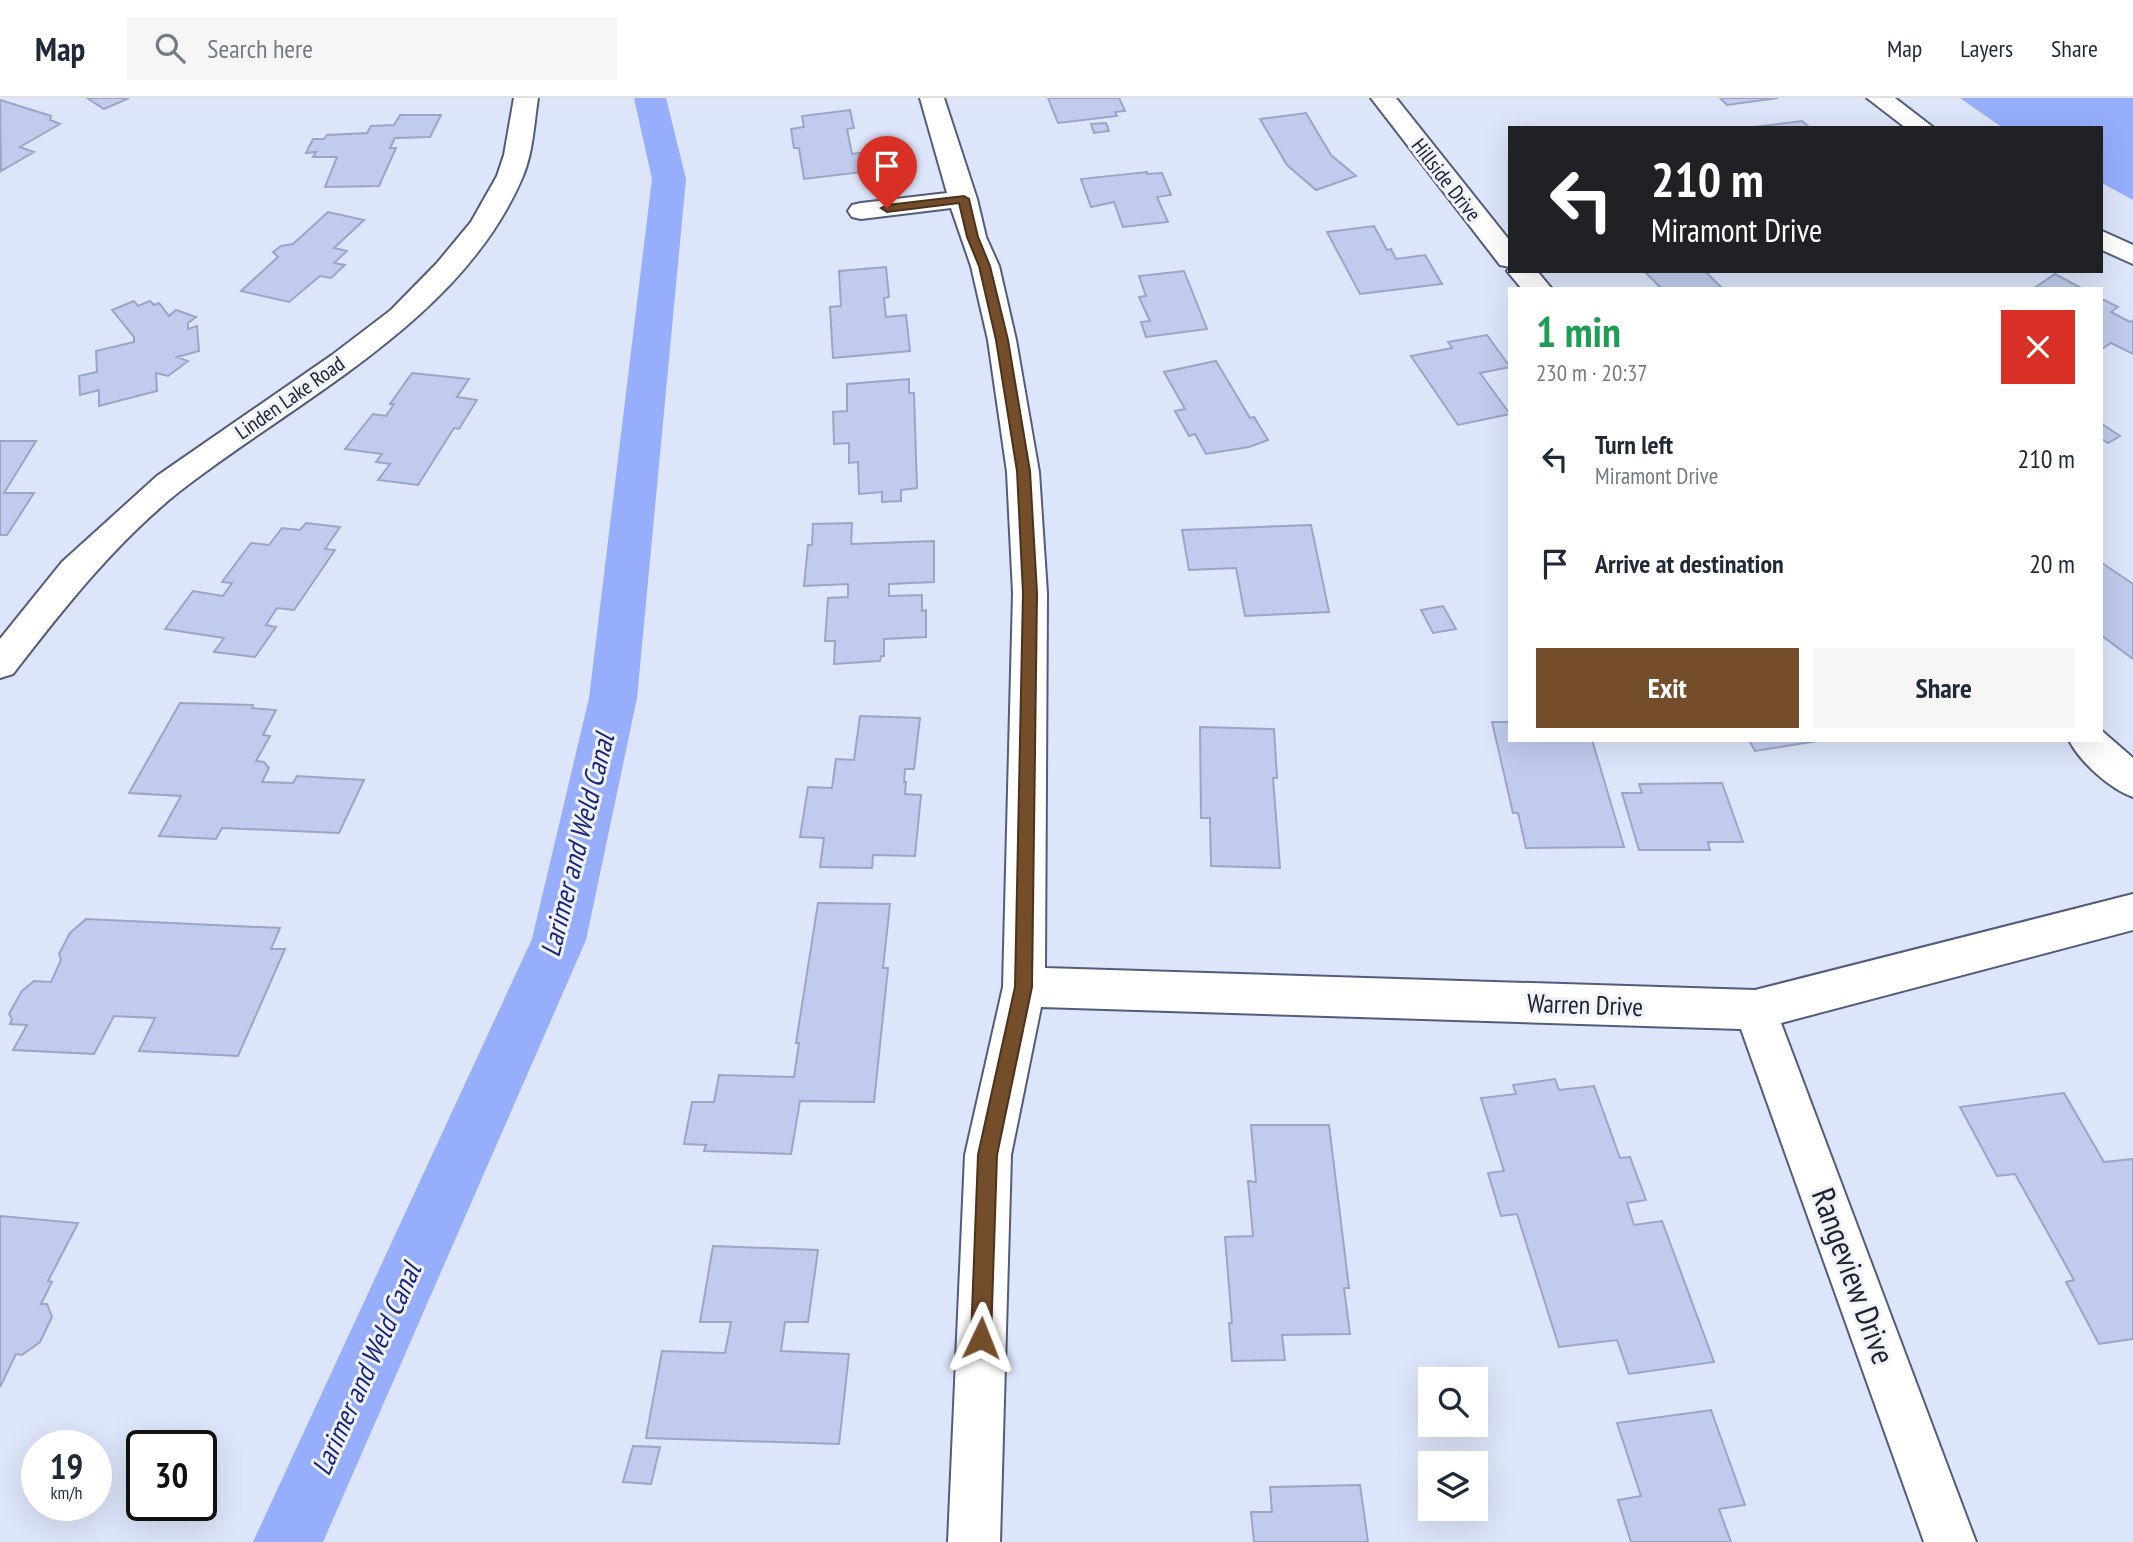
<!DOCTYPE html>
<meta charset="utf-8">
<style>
:root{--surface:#fff;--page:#f6f6f7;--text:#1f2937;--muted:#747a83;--line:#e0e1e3;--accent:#744d2a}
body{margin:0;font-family:"PT Sans Narrow",sans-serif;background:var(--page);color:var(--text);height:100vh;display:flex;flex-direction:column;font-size:26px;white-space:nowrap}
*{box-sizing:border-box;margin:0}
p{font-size:23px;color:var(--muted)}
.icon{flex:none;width:38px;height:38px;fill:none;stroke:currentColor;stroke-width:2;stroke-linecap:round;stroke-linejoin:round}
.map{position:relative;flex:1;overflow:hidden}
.panel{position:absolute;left:1508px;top:189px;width:595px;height:455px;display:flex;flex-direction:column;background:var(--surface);border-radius:0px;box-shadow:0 7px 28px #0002}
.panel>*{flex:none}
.guide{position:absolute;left:1508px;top:28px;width:595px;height:147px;border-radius:0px;box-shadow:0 7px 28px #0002;background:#202124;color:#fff;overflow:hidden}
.tools{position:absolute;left:1418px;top:1269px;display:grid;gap:14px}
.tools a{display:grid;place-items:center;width:70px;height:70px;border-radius:0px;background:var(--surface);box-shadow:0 7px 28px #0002;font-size:35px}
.speed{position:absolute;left:21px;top:1332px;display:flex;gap:14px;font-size:35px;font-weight:700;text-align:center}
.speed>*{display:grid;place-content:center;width:91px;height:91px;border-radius:50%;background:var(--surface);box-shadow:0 7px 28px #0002;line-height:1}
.speed small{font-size:18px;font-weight:400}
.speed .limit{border:4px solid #111;border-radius:10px;background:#fff;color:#111}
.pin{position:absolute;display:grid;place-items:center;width:60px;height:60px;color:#fff;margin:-72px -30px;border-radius:50% 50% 50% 0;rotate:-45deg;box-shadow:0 0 7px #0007}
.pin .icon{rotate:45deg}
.me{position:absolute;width:77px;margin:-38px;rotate:2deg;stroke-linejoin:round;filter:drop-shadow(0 0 5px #0008)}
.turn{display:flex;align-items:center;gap:24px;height:147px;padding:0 28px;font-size:32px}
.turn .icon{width:91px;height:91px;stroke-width:2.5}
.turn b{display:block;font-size:49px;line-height:60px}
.round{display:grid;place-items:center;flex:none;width:74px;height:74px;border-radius:0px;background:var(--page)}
.headline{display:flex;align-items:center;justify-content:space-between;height:119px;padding:0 28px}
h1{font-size:42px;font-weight:800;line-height:52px;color:#1e9e55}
.action{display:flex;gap:14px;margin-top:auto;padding:14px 28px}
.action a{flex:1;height:80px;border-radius:0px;background:var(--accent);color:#fff;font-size:28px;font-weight:800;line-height:80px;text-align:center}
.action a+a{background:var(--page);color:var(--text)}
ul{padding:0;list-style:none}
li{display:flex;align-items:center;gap:21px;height:105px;padding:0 28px}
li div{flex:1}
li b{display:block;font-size:26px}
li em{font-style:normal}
header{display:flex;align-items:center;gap:42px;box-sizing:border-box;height:98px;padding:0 35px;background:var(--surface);border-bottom:2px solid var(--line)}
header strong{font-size:33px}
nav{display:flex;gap:38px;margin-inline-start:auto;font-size:24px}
.search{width:490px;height:63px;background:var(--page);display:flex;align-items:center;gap:18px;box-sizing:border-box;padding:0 24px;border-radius:0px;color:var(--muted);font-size:26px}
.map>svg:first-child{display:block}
</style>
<header>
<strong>Map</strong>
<div class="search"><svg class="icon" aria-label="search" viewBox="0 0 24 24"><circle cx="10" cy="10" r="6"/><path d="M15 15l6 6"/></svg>Search here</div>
<nav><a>Map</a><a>Layers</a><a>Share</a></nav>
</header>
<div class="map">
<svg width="2133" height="1444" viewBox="0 0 2133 1444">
<rect width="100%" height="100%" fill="#dde5fa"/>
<path fill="#96aefc" d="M 1960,0 L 2133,0 L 2133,102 L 2102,85 L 2102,30 L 2003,30 Z"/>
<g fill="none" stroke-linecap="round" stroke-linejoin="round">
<path fill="#96aefc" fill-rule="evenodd" d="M 634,0 L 666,0 L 686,81 L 637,600 L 586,842 L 323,1444 L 253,1444 L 532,841 L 589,600 L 652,81 Z"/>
</g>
<path fill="#c0cbed" stroke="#9ba6c7" stroke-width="2" d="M 87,0 L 129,0 L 104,11 Z
M 1048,0 L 1119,0 L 1125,13 L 1115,14 L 1117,18 L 1058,25 Z
M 1720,0 L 1778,0 L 1727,7 Z
M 0,2 L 45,16 L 51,18 L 50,22 L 60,26 L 20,49 L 34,54 L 1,73 Z
M 850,12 L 854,30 L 847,31 L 852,56 L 867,54 L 871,73 L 804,81 L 799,50 L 794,50 L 791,31 L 804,29 L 802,18 Z
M 1306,15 L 1331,57 L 1356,78 L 1316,92 L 1287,67 L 1260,21 Z
M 400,17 L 441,17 L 430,39 L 395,40 L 390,50 L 396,50 L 379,88 L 325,89 L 337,59 L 313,59 L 316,54 L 306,55 L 313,41 L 324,41 L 327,37 L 367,35 L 371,28 L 394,27 Z
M 1802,23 L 1810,30 L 1755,29 Z
M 1106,25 L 1109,33 L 1094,35 L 1091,26 Z
M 1147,74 L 1147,76 L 1162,75 L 1171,97 L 1157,99 L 1168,124 L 1123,129 L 1114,104 L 1091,109 L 1081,81 Z
M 328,114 L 364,122 L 334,150 L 347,153 L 334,165 L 345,167 L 331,180 L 320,178 L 289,204 L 241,193 L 278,159 L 273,154 L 281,148 L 293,146 Z
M 1374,128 L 1387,152 L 1391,151 L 1396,161 L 1425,157 L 1442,186 L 1360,196 L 1327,134 Z
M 886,169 L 889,199 L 884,200 L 886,219 L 906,217 L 910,253 L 833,260 L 830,209 L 841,208 L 839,173 Z
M 1184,173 L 1207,231 L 1146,239 L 1141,224 L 1150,223 L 1139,199 L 1146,198 L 1139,178 Z
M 1644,173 L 1705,173 L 1723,191 L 1662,191 Z
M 2055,176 L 2083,191 L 2033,191 Z
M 2102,201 L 2118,209 L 2111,214 L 2130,224 L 2133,222 L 2133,256 L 2111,245 L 2102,251 Z
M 134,203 L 138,208 L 150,203 L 154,207 L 159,205 L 169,218 L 176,212 L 196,219 L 188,225 L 188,231 L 197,228 L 199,253 L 177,259 L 188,263 L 168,278 L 156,275 L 157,293 L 99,308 L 99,292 L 80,297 L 79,278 L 97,274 L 96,253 L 134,244 L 134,239 L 112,212 Z
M 1487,237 L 1510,269 L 1480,275 L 1510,316 L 1458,327 L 1411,258 L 1452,250 L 1448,244 Z
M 1216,263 L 1250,320 L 1254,319 L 1268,342 L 1249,349 L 1206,356 L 1195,336 L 1189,338 L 1175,313 L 1185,311 L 1164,274 Z
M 412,275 L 469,281 L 457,299 L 477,302 L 459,331 L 454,330 L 418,387 L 378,382 L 390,366 L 376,364 L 382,356 L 345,351 L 373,316 L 386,318 L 394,306 L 390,306 Z
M 909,281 L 909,295 L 914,295 L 917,390 L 901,392 L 901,403 L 882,404 L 882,394 L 859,396 L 858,364 L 849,365 L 849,345 L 834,346 L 833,314 L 847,313 L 847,286 Z
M 2102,326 L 2120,338 L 2108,345 L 2102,341 Z
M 0,343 L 36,343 L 4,395 L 34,395 L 7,437 L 0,437 Z
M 306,425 L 340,429 L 325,451 L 335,452 L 294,512 L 277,510 L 266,527 L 276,529 L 255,559 L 214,554 L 224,540 L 165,531 L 193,493 L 223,498 L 232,485 L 222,484 L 251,445 L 269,447 L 282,430 L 300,432 Z
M 852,425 L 851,446 L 934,443 L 934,484 L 889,486 L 889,498 L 922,497 L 922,513 L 926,512 L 926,539 L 884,541 L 884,558 L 881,558 L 880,563 L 834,566 L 835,543 L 825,543 L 828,500 L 848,499 L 848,486 L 804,488 L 808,447 L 812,447 L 813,426 Z
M 1311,427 L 1329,514 L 1245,518 L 1236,470 L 1189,472 L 1182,432 Z
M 2102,465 L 2133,486 L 2133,561 L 2102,538 Z
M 1443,508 L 1456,531 L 1433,535 L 1421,512 Z
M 180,605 L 253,607 L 252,610 L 276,612 L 263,637 L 270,638 L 256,663 L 264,664 L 269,670 L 262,684 L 293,685 L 297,678 L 364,682 L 339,735 L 222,730 L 216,741 L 159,738 L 181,698 L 129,695 Z
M 860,618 L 920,620 L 914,671 L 905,671 L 904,684 L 906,684 L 905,696 L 921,697 L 915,758 L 873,757 L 872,770 L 820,769 L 824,740 L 800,739 L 808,689 L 832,690 L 836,661 L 854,662 Z
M 1492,624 L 1510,624 L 1510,642 L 1592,642 L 1624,749 L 1526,750 L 1518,715 L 1513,715 Z
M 1200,629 L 1274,631 L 1277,680 L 1273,680 L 1280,770 L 1211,768 L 1210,720 L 1201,720 Z
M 1749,642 L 1824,642 L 1755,653 Z
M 1722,685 L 1743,744 L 1708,744 L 1710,752 L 1639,752 L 1622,695 L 1642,695 L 1639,686 Z
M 818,805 L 890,806 L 883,870 L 888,870 L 874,1004 L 800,1003 L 791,1056 L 704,1053 L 706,1047 L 684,1046 L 692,1004 L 714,1004 L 719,977 L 794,979 L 799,945 L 796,945 Z
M 86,821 L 280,830 L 271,851 L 285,851 L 238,958 L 139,953 L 155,920 L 114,918 L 94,956 L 13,952 L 27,927 L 10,926 L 12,921 L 9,916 L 22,893 L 34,883 L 51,884 L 61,862 L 59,856 L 70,835 Z
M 1555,981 L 1559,992 L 1594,988 L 1620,1060 L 1630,1059 L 1646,1102 L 1627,1105 L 1634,1127 L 1662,1123 L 1714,1264 L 1629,1276 L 1617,1242 L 1559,1249 L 1517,1116 L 1501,1118 L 1488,1075 L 1504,1073 L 1481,1000 L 1516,996 L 1513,987 Z
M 2064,995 L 2104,1064 L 2133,1061 L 2133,1241 L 2099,1246 L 2066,1184 L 2074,1182 L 2015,1076 L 1997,1078 L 1960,1009 Z
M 1251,1027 L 1329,1027 L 1349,1190 L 1344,1190 L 1350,1236 L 1282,1237 L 1285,1262 L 1232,1263 L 1229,1225 L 1232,1225 L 1225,1139 L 1253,1138 L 1248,1083 L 1256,1084 Z
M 0,1118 L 78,1125 L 48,1183 L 52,1184 L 41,1206 L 47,1206 L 52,1219 L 40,1244 L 22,1257 L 16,1256 L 0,1289 Z
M 713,1148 L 818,1152 L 808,1224 L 785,1224 L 781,1253 L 849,1256 L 839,1346 L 646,1340 L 662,1253 L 725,1255 L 731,1224 L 700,1224 Z
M 1711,1312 L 1745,1407 L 1719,1411 L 1731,1444 L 1631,1444 L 1618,1402 L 1641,1398 L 1617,1325 Z
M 633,1348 L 660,1349 L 651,1386 L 623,1384 Z
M 1360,1387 L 1368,1444 L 1254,1444 L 1251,1414 L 1272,1414 L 1270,1389 Z"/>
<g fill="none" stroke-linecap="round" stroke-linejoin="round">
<g stroke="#535c7a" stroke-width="4">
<path id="minor" d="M 514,0 L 538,0 C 534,26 533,54 523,78 C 462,223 298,301 180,393 C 115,445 64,510 13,576 L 0,580 L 0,541 L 62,464 L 157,378 L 332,257 L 391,212 L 437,165 L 471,124 L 497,78 L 504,57 Z
M 920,0 L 944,0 L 977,101 L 986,139 L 999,168 L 1016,242 L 1039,374 L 1047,495 L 1045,870 L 1755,892 L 2133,796 L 2133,832 L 1781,925 L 1976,1444 L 1924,1444 L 1741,931 L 1041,909 L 1011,1057 L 1000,1444 L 948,1444 L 965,1057 L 1003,889 L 1013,495 L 1007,374 L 988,242 L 971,168 L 951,110 L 861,121 L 852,119 L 848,113 L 852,107 L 861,105 L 947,95 Z
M 1371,0 L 1396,0 L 1510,143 L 1510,173 L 1537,173 L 1552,191 L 1522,191 L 1507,173 L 1510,169 L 1500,167 Z
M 1867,0 L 1895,0 L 1934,30 L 1906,30 Z
M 2102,133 L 2133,147 L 2133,166 L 2102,152 Z
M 2102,633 L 2133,660 L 2133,699 C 2110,691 2080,664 2069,642 L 2102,642 Z"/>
</g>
<use href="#minor" fill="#fff" fill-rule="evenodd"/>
</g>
<path fill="#744d2a" stroke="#4b321b" stroke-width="2" d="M 964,98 L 969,101 L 978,139 L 990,168 L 1008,242 L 1030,373 L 1037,495 L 1032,889 L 997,1057 L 991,1240 L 988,1247 L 981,1250 L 974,1247 L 971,1240 L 978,1057 L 1015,889 L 1023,495 L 1017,373 L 996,242 L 979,168 L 967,139 L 959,105 L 887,114 L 881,110 L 887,107 Z"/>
<g text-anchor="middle" stroke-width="6" stroke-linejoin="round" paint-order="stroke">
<g font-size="21" fill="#202431" stroke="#f0f2f9">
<text transform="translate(1446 82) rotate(52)" y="7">Hillside Drive</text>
<text transform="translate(290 300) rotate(-35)" y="7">Linden Lake Road</text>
</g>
<g font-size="26" fill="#202431" stroke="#f0f2f9">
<text transform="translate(1585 907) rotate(2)" y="9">Warren Drive</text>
</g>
<g font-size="28" font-style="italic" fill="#1b247b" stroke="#f0f2f9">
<text transform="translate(577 747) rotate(-76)" y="10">Larimer and Weld Canal</text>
<text transform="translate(366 1271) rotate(-66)" y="10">Larimer and Weld Canal</text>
</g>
<g font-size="32" fill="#202431" stroke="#f0f2f9">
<text transform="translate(1853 1178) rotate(70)" y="11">Rangeview Drive</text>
</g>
</g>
</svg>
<div class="tools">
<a><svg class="icon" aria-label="search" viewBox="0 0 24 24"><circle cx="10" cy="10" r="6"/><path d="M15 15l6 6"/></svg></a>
<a><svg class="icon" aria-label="layers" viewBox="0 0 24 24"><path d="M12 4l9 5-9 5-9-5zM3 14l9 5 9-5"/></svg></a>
</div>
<div class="speed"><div>19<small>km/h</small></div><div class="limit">30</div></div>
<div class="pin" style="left:887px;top:110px;background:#d93025"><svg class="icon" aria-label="arrive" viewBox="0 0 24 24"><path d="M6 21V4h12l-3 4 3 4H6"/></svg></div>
<svg class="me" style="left:981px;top:1240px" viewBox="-20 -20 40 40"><path d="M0-17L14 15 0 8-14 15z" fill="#744d2a" stroke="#fff" stroke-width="4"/></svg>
<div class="guide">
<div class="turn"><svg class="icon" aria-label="left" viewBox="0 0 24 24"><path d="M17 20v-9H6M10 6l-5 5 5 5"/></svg><div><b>210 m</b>Miramont Drive</div></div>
</div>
<section class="panel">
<div class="headline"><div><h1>1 min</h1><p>230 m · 20:37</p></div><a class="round" style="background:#d93025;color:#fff"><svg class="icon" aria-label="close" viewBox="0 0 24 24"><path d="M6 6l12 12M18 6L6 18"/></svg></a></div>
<ul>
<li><svg class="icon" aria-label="left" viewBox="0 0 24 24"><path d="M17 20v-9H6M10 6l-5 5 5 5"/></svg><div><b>Turn left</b><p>Miramont Drive</p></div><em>210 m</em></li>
<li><svg class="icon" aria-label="arrive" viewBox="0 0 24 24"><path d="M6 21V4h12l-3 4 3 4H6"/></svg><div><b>Arrive at destination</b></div><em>20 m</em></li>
</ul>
<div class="action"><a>Exit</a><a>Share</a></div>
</section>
</div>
